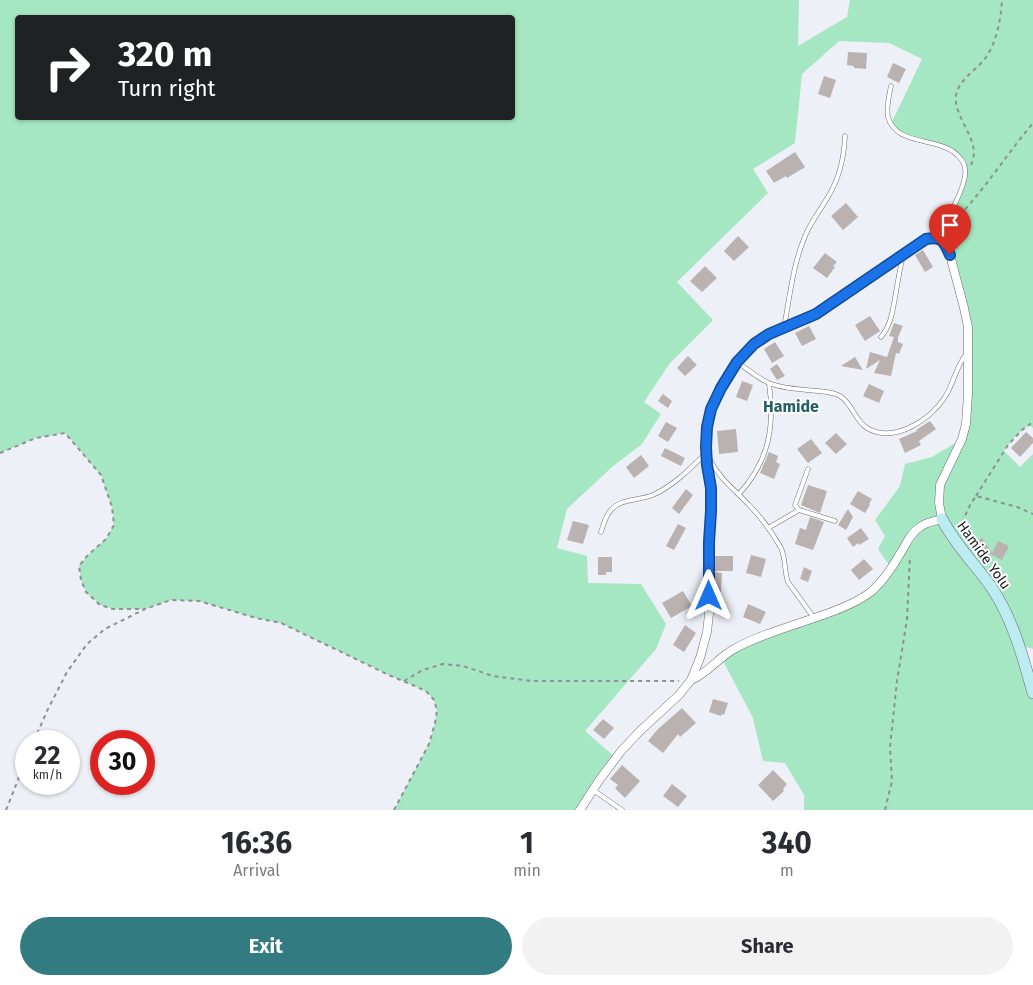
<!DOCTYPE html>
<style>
:root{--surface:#fff;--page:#f2f2f3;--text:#2b2b33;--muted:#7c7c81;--accent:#327b81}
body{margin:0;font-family:"Fira Sans",sans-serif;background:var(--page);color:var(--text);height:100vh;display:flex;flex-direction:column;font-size:19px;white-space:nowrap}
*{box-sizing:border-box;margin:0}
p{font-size:16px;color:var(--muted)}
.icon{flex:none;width:28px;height:28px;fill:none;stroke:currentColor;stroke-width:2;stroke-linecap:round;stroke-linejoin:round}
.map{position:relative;height:810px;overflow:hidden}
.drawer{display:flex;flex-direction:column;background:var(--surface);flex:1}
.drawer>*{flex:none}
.banner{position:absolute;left:15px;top:15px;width:500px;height:105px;border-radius:5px;box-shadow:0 1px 4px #0004;background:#202124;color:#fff;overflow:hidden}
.speed{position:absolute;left:15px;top:730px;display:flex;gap:10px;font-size:25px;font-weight:700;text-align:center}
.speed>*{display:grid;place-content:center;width:65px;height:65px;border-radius:50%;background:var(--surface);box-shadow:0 1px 4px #0004;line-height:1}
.speed small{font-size:12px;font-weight:400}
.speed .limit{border:8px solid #d22;background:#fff;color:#111}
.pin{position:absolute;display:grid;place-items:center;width:42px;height:42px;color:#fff;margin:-51px -21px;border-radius:50% 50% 50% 0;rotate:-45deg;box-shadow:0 0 5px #0007}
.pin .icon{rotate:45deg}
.me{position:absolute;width:55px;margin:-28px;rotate:0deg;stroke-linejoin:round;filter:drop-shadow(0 0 4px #0008)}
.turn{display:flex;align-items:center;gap:18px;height:105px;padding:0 20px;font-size:22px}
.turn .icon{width:65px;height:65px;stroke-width:2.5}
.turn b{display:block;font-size:35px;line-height:42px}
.eta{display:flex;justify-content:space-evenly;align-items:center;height:85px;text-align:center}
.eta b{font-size:30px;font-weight:700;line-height:35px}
.primary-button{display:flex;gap:10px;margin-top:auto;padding:10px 20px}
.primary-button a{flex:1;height:58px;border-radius:30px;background:var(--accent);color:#fff;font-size:20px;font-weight:700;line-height:58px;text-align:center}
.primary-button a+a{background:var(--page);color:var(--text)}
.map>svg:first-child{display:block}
</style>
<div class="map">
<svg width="1033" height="810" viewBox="0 0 1033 810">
<rect width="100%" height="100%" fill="#edf0f6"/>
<path fill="#a4e7c2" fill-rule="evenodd" d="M 0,0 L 799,0 L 798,46 L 847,17 L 850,0 L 1033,0 L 1033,428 L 1029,425 C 1019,432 1010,441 1004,451 L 1020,467 L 1033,454 L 1033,649 L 1019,645 L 1033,693 L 1033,810 L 804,810 L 804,795 L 785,763 L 763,761 L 753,718 L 721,657 L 734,649 L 858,600 L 891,568 L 878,549 L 885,536 L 875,520 L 900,486 L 905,464 L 932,457 L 962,439 L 966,424 L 968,327 L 950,255 L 936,238 L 959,193 L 966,169 L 954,151 L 906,137 L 891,124 L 922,59 L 889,43 L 839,41 L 802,74 L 795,143 L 753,169 L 768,193 L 677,282 L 713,320 L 670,363 L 644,402 L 661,414 L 642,444 L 612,467 L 567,509 L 557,548 L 587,556 L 588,583 L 641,584 L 666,624 L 656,649 L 585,731 L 616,758 L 580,810 L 394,810 L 429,744 L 435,723 L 437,710 L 434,700 L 427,692 L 415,686 L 391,676 L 281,623 L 256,618 L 199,601 L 171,600 L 145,609 L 113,609 L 100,605 L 86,592 L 81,580 L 79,566 L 87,556 L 106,539 L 114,525 L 112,507 L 101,475 L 65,433 L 36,438 L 0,453 ZM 18,18 L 512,18 L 512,118 L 18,118 Z"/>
<path fill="#b9b2b1" d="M 848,52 L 867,53 L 866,69 L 854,68 L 854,66 L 847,65 Z
M 893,63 L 906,69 L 899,83 L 887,77 Z
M 824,76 L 836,80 L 830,98 L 818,94 Z
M 795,152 L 805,167 L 787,178 L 786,176 L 774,183 L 766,171 Z
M 846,203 L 858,217 L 843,230 L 831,216 Z
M 738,236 L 749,247 L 734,261 L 724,251 Z
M 923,250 L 933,267 L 925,272 L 915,255 Z
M 825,253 L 837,262 L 833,266 L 835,267 L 827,278 L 813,268 Z
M 705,266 L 717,278 L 702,292 L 690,281 Z
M 870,316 L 880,331 L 865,341 L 855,325 Z
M 894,323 L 903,326 L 898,337 L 898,342 L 903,344 L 899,354 L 896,353 L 891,376 L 874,373 L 880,360 L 866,369 L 870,352 L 887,357 L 894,337 L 889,336 Z
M 809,326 L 816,339 L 802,346 L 795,333 Z
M 775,342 L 784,356 L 772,363 L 764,349 Z
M 688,356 L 697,365 L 685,376 L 677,368 Z
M 855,357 L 863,370 L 841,366 Z
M 777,364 L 785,376 L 777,380 L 770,369 Z
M 742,381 L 753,385 L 747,401 L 736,397 Z
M 869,384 L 884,391 L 879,403 L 863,396 Z
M 663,394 L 672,401 L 668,408 L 658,401 Z
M 930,421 L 936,429 L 919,441 L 921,445 L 905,453 L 899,439 L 917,431 L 916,430 Z
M 666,422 L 677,428 L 668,442 L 658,436 Z
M 736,429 L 738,452 L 719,454 L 717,431 Z
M 1026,432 L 1033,438 L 1033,443 L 1020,457 L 1011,448 Z
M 836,433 L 847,444 L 836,454 L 825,443 Z
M 811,439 L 822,453 L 808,463 L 797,449 Z
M 665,448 L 685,458 L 681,466 L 661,456 Z
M 769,452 L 778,456 L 776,462 L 780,464 L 774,479 L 760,473 Z
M 641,455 L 649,466 L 634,478 L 626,467 Z
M 808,485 L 827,491 L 820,513 L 801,505 Z
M 686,489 L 693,495 L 679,514 L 672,508 Z
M 858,491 L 872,499 L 869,504 L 870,505 L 865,513 L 850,504 Z
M 848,509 L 853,517 L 846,530 L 838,525 Z
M 810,517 L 824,522 L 813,550 L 795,544 L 800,528 L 806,530 Z
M 573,521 L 589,525 L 583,544 L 567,540 Z
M 678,524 L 686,528 L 674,550 L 666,546 Z
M 861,528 L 869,539 L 859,545 L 858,543 L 853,547 L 847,538 Z
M 982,538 L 992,553 L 998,541 L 1009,546 L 1002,560 L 982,550 L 978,553 L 972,545 Z
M 751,555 L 766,559 L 761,577 L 746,573 Z
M 715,556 L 733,556 L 733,571 L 715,571 Z
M 598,557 L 612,557 L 612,572 L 606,572 L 606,575 L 598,575 Z
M 864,559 L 873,569 L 859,580 L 851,570 Z
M 804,567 L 812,571 L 808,582 L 800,579 Z
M 715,572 L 722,573 L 721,592 L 715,592 Z
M 683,591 L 692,606 L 671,618 L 662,603 Z
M 748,604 L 766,612 L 760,624 L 743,617 Z
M 685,625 L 696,633 L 684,652 L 673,645 Z
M 713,699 L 728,703 L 724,715 L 722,714 L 721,716 L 709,712 Z
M 682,708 L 696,723 L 680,737 L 678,734 L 663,753 L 648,741 L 658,729 Z
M 603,719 L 614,728 L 604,739 L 593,730 Z
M 622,765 L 640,781 L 625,798 L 615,788 L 618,785 L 610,779 Z
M 773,770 L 787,784 L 783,789 L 784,791 L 773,801 L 758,785 Z
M 672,784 L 687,796 L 678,807 L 663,796 Z"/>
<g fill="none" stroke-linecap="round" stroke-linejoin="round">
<g stroke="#696b70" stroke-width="5">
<path id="lane" d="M 891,86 C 889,96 886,107 888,117 C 896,148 942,135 960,158 C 965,163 966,169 965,176 C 962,195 946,220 936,238
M 784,327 C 790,296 793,263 806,234 C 812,220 822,208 829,195 C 840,177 844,157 845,136
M 881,337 C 892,324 893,308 896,292 C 898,280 900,268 903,256
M 737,362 C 747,369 759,379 769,383 C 780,388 805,390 818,391 C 825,392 833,392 840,396 C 852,403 855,421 867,428 C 894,444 930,420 945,397 C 954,383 956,366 967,353
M 708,456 C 719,479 732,487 748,504 C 761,517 772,532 781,548 C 786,559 784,571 788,582 L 814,618
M 808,469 L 795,505 L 799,510 L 835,521
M 739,494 C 769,461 775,427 769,383
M 768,528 L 799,510
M 601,532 C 603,526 605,519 608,514 C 617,498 638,501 653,495 C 673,486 690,469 705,454
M 593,790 L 622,810"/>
</g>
<g stroke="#696b70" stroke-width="9">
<path id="street" d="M 580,810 L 600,779 L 622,750 L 641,730 L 679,695 L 691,680 L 700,658 L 707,632 L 709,614 L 709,542 L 711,511 L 711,488 L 707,465 L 706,447 L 707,427 L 711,409 L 721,387 L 737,362 L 754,344 L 769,334 L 816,314 L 926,239 L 935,237 L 940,240 L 946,246 L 950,255 L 964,308 L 968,327 L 968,394 L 966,424 L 962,439 L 940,485 L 939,503 L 942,519 C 934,521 926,522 920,527 C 910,533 906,545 900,554 C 892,568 884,580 872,591 C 857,603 838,610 820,616 C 792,626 761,634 734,649 C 719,657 707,674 691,680"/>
</g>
<g stroke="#696b70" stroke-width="12">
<path id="secondary" d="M 942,519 C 955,545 976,565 992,588 C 1013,620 1023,657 1033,693"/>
</g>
<path stroke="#8e9093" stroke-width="2" stroke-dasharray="4 4" stroke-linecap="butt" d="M 971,165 C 983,141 953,119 956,95 C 959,79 978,69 987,56 C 997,40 1001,18 1002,0
M 954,221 C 984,191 1006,155 1033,123
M 0,453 L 36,438 L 65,433 L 101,475 L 112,507 L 114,525 L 106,539 L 87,556 L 79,566 L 81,580 L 86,592 L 100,605 L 113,609 L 144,609
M 976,496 L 1008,445 L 1022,430 L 1033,422
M 962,531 C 963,517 968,508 976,496 L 1017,507 L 1033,514
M 404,681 L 423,670 L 443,664 L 463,666 L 493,676 L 533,681 L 679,681
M 34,741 L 47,711 L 67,672 L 87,644 L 105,629 L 145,609 L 171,600 L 199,601 L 256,618 L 281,623 L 391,676 L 415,686 L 427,692 L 434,700 L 437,710 L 435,723 L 429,744 L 394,810
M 6,810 L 26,760
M 885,810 L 892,781 L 890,747 L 897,681 L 907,619 L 910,556"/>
<use href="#lane" stroke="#fff" stroke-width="4"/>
<use href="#street" stroke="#fff" stroke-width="8"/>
<use href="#secondary" stroke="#bcecf2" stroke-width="11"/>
</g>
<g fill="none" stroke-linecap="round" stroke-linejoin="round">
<g stroke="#114b97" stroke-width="12">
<path id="route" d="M 709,596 L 709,542 L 711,511 L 711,488 L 707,465 L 706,447 L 707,427 L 711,409 L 721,388 L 737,362 L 754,344 L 769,334 L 816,314 L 926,239 C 942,236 944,241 950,255"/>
</g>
<use href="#route" stroke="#1a73e8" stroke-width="9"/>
</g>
<g text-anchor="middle" stroke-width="4" stroke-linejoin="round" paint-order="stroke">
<g font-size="14" fill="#1a1b1c" stroke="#fdfdfe">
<text transform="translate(984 555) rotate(54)" y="5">Hamide Yolu</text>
</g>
<g font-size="16" font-weight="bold" fill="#266065" stroke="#fdfdfe">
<text x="791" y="412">Hamide</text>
</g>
</g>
</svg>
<div class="speed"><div>22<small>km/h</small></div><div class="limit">30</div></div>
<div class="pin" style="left:950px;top:255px;background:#d93025"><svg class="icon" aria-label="arrive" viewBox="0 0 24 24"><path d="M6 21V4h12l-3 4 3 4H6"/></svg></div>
<svg class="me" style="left:709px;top:596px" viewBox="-20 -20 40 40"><path d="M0-17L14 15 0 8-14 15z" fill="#1a73e8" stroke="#fff" stroke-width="4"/></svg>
<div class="banner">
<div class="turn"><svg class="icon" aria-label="right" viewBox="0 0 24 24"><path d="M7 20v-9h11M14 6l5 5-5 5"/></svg><div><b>320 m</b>Turn right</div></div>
</div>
</div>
<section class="drawer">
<div class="eta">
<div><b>16:36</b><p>Arrival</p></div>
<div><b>1</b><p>min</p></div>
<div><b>340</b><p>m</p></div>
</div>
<div class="primary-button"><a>Exit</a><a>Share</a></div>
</section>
